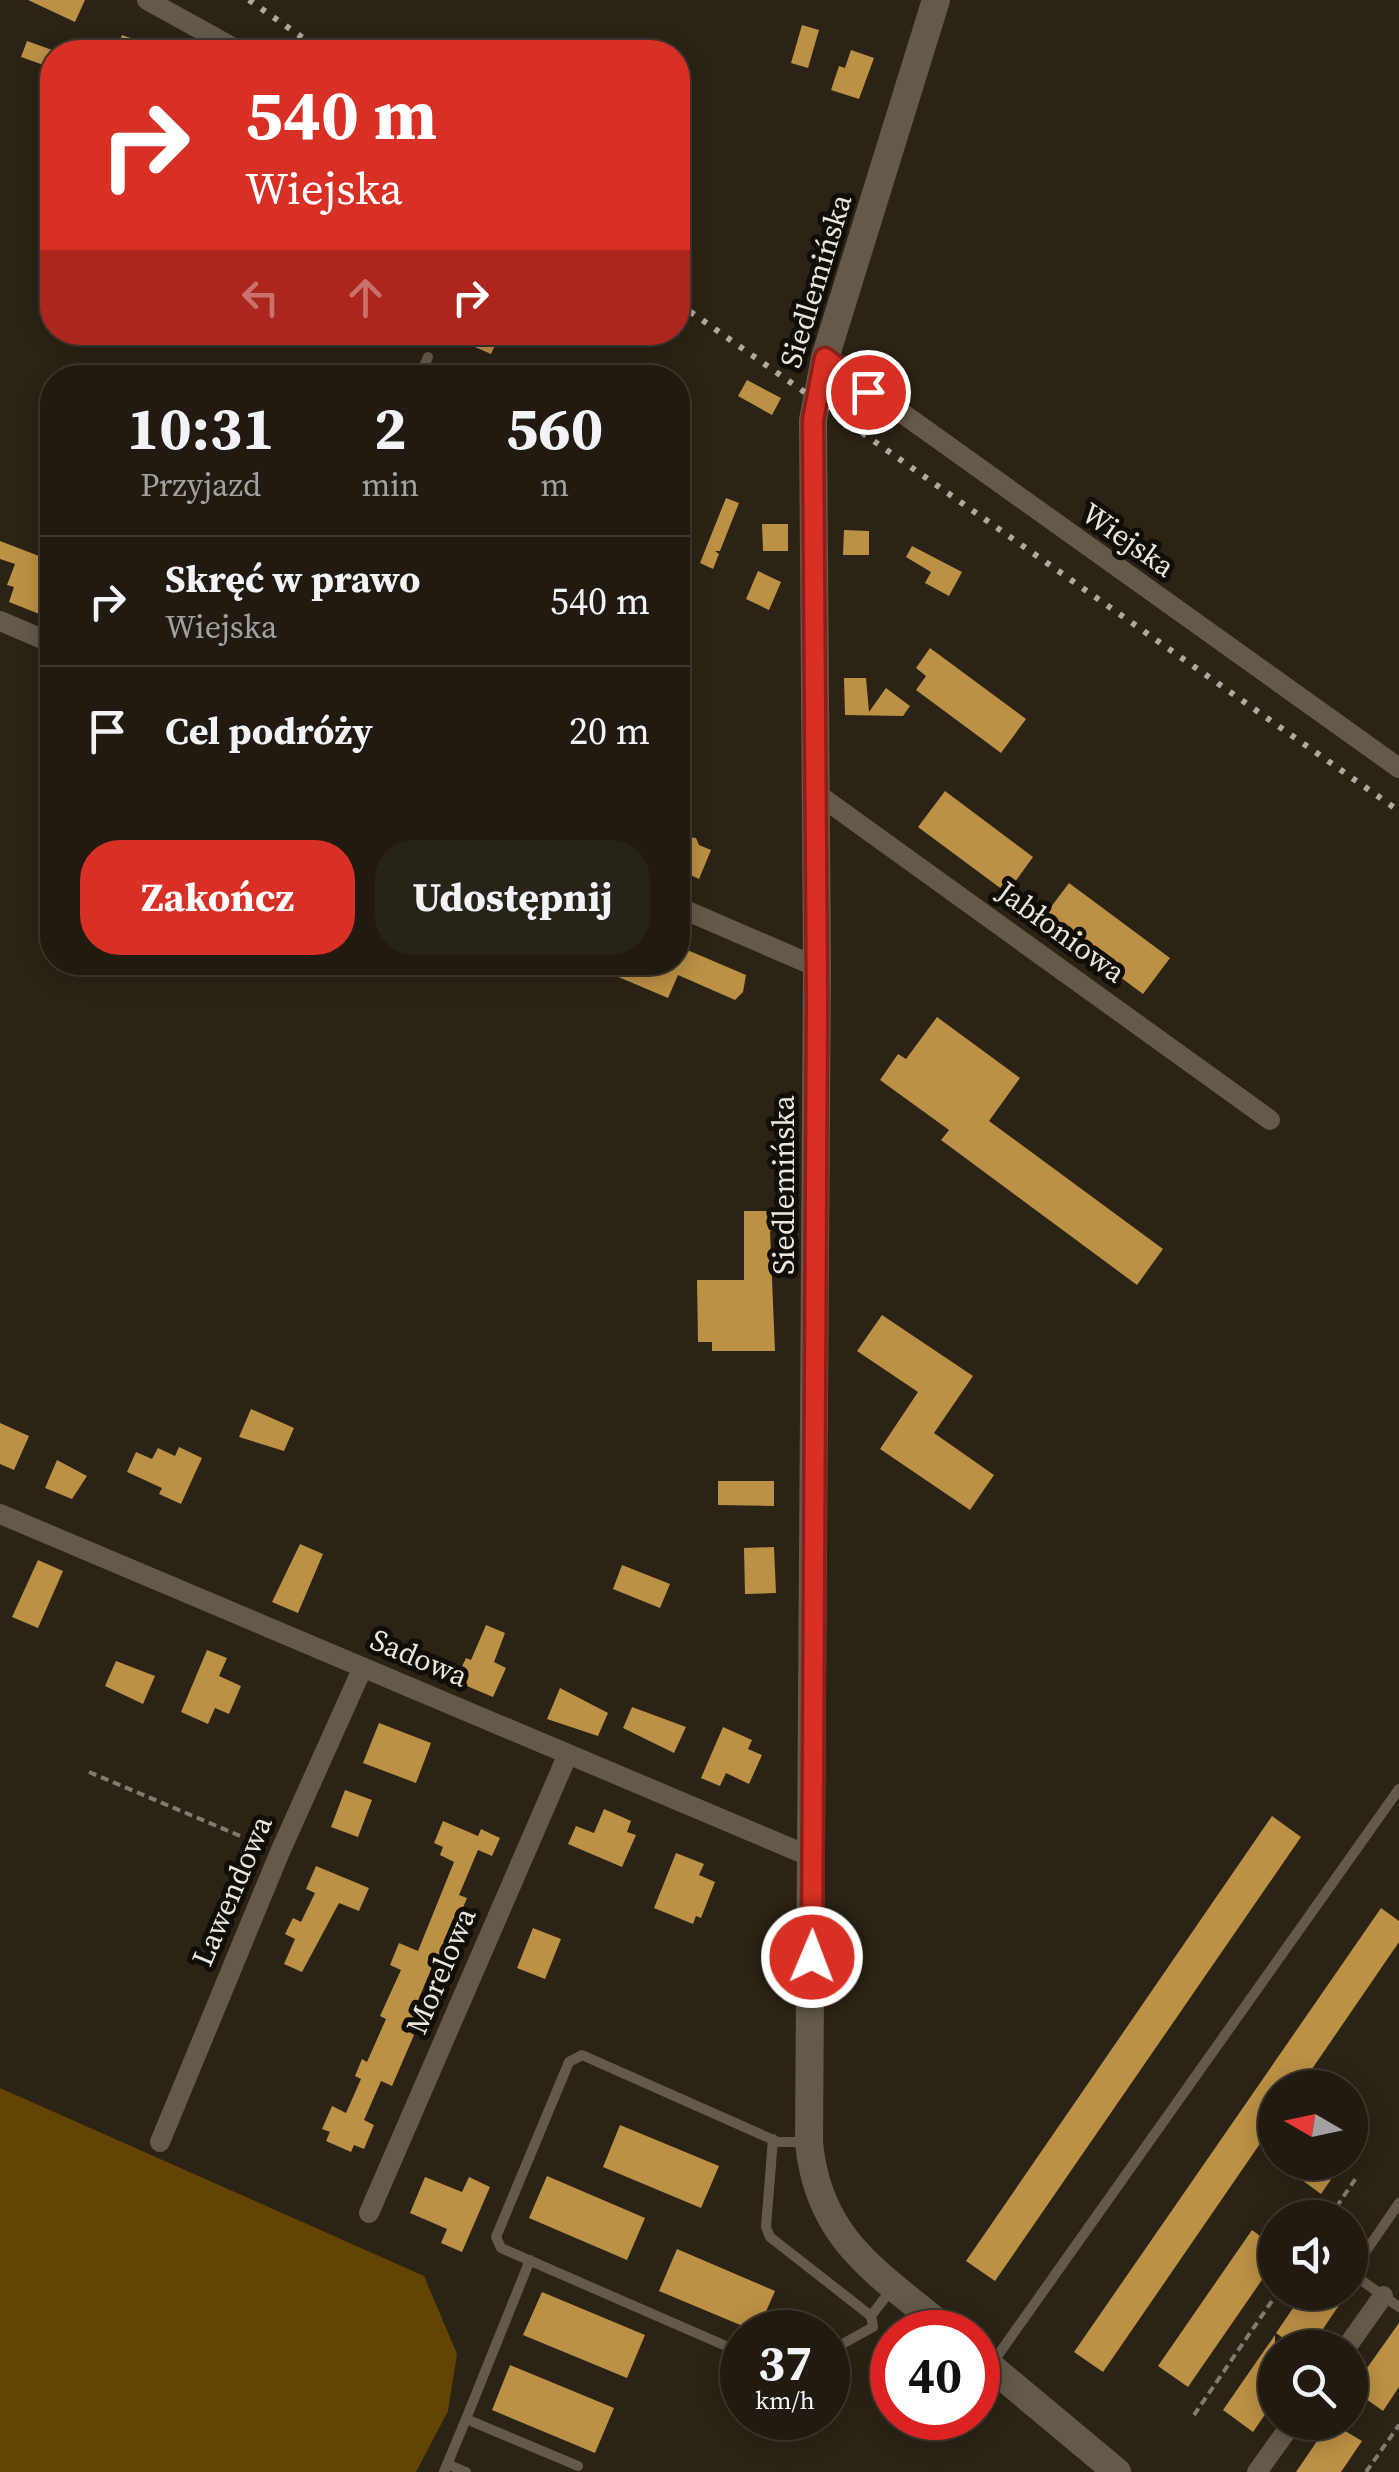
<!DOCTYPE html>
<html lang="pl">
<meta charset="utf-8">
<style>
:root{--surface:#201a10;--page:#282319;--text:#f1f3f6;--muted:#a2a19f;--line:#3d3830;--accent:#d93025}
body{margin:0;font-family:"Source Serif 4",serif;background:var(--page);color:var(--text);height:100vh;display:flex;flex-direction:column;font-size:38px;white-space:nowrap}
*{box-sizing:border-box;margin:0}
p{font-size:32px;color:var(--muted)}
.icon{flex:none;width:55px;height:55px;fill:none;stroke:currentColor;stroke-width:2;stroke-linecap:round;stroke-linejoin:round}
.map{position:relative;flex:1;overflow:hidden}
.details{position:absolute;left:40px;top:365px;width:650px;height:610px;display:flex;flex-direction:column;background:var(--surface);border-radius:40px;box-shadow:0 5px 25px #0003,0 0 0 2px var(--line)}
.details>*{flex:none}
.top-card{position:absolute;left:40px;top:40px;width:650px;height:305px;border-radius:40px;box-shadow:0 5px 25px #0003,0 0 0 2px var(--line);background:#d93025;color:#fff;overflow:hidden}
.needle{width:65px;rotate:279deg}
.buttons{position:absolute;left:1258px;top:2070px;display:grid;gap:20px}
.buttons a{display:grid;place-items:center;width:110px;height:110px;border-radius:50%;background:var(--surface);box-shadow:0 5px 25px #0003,0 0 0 2px var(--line);font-size:50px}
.speed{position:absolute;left:720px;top:2310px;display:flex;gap:20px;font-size:50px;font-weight:700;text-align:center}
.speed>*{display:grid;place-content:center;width:130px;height:130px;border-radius:50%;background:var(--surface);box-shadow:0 5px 25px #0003,0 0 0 2px var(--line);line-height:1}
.speed small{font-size:25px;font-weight:400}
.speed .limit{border:15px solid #d22;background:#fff;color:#111}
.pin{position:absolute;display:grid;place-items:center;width:85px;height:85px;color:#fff;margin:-42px;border:5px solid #fff;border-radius:50%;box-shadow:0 2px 10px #0007}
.me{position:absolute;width:110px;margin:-55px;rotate:1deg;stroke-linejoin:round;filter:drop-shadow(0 0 8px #0008)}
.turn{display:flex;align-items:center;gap:35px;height:210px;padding:0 40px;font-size:45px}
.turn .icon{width:130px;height:130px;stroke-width:2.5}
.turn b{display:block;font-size:70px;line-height:85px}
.lanes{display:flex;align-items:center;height:95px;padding:0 40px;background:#0003;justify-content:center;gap:50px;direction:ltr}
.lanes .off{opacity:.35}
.eta{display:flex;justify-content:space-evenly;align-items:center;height:170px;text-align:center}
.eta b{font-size:60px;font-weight:700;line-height:70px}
.primary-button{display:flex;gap:20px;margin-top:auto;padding:20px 40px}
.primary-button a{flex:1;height:115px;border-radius:40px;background:var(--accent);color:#fff;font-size:40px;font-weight:700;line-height:115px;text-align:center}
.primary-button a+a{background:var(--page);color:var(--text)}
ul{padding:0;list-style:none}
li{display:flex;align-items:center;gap:30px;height:130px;padding:0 40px;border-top:2px solid var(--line)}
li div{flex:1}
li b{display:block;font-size:38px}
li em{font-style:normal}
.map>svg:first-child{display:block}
</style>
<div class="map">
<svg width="1399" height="2472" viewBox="0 0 1399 2472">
<rect width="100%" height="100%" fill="#2b2315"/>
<path fill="#634403" d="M 0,2088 L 424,2276 L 457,2354 L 448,2411 L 416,2472 L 0,2472 Z"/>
<path fill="#bd9145" d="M 28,0 L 85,0 L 75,22 Z
M 802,25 L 819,30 L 808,68 L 791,63 Z
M 122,35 L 165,50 L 165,52 L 116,52 Z
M 27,41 L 55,51 L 49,67 L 21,57 Z
M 851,50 L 874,58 L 859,99 L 831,90 L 839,66 L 845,68 Z
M 440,332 L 501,332 L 491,354 Z
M 747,380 L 781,398 L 772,415 L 738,396 Z
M 726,498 L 739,503 L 720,551 L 715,551 L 719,554 L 713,569 L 700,563 Z
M 762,524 L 788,524 L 788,551 L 763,551 Z
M 844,530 L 869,531 L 869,555 L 843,555 Z
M 0,541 L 52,561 L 52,619 L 9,602 L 14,587 L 7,585 L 15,564 L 0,559 Z
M 912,546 L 962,572 L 949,596 L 925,583 L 931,572 L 906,557 Z
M 758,571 L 781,582 L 769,610 L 746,599 Z
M 930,648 L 1026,719 L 1001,753 L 916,690 L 926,676 L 916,668 Z
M 844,678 L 866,678 L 869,712 L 886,688 L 910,706 L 903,716 L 845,715 Z
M 945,791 L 1033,857 L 1007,893 L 918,827 Z
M 678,836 L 696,838 L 699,845 L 711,850 L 699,879 L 678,869 Z
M 1069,883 L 1170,958 L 1143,994 L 1042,919 Z
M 678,946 L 746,975 L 743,992 L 735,1000 L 678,975 L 668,998 L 616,976 L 622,962 L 678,962 Z
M 937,1017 L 1020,1078 L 989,1121 L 1163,1249 L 1137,1285 L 941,1140 L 949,1130 L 880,1080 L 898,1054 L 906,1059 Z
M 744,1211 L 775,1211 L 775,1231 L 770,1231 L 775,1351 L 712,1351 L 712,1342 L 698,1342 L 697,1280 L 744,1280 Z
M 882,1315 L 973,1376 L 934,1433 L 994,1475 L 970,1510 L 880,1449 L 918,1392 L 857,1351 Z
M 251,1409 L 294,1428 L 284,1451 L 239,1437 Z
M 0,1423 L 29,1436 L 14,1470 L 0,1464 Z
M 179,1447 L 202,1458 L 181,1504 L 159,1494 L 162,1488 L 127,1472 L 136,1452 L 152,1459 L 158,1448 L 175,1456 Z
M 57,1460 L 87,1476 L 72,1499 L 45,1488 Z
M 718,1481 L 774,1481 L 774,1506 L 718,1505 Z
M 300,1544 L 323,1554 L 298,1613 L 272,1602 Z
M 774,1547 L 776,1593 L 745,1594 L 744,1548 Z
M 38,1560 L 63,1571 L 38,1628 L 12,1617 Z
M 622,1565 L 670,1584 L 660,1608 L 613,1589 Z
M 486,1625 L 505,1633 L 494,1662 L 506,1668 L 493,1697 L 455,1681 L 466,1658 L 471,1660 Z
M 207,1650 L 227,1658 L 219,1676 L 241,1686 L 229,1714 L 215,1708 L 208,1724 L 181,1712 Z
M 116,1661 L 155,1676 L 143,1704 L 105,1686 Z
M 560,1688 L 608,1713 L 598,1736 L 547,1719 Z
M 632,1707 L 686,1727 L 674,1753 L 623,1728 Z
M 379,1723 L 431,1743 L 416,1783 L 363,1763 Z
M 723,1727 L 752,1740 L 748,1749 L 762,1755 L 749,1784 L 726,1773 L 720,1786 L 701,1778 Z
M 345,1790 L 372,1800 L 358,1837 L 331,1827 Z
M 604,1809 L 631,1821 L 627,1832 L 636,1835 L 622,1867 L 568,1844 L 576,1826 L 594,1833 Z
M 1272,1816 L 1301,1837 L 995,2281 L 966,2261 Z
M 443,1821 L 478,1836 L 481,1829 L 500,1838 L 492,1856 L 478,1850 L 459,1895 L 467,1898 L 438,1969 L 432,1967 L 413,2013 L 417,2014 L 409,2032 L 414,2035 L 392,2086 L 381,2081 L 364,2120 L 374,2125 L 364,2149 L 354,2145 L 351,2152 L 326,2141 L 330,2132 L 322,2129 L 332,2106 L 346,2113 L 361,2079 L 355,2076 L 362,2059 L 367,2062 L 386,2019 L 380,2016 L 401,1970 L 390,1965 L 399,1943 L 418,1951 L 454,1862 L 440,1855 L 443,1847 L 434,1843 Z
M 676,1853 L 704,1864 L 699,1875 L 715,1882 L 701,1918 L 696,1916 L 693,1924 L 654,1908 Z
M 316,1866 L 369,1888 L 359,1911 L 339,1903 L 302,1972 L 284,1964 L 295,1939 L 285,1934 L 293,1918 L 301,1922 L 315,1893 L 306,1889 Z
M 1381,1908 L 1399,1921 L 1399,1942 L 1299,2088 L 1275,2088 L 1275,2122 L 1103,2372 L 1074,2352 Z
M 533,1928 L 561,1939 L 545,1979 L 517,1968 Z
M 620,2125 L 719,2166 L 701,2208 L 603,2167 Z
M 1298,2162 L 1343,2162 L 1321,2194 L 1291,2172 Z
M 547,2176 L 645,2218 L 627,2260 L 529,2218 Z
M 425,2177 L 462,2192 L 469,2177 L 490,2187 L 462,2252 L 441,2243 L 447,2229 L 410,2213 Z
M 1252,2230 L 1275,2247 L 1275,2261 L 1188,2387 L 1158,2366 Z
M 677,2249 L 775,2291 L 757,2332 L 659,2291 Z
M 542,2292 L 645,2335 L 627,2378 L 523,2335 Z
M 1304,2292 L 1348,2292 L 1310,2348 L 1297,2348 L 1276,2333 Z
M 1399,2323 L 1399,2387 L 1383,2411 L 1352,2389 Z
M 1275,2335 L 1275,2400 L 1253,2432 L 1223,2410 Z
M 510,2365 L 614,2408 L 595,2453 L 492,2410 Z
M 1330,2422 L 1362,2441 L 1341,2472 L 1296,2472 Z"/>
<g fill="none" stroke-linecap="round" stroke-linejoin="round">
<path stroke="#827b6f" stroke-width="4" stroke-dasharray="8 5" stroke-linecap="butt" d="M 89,1772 L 264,1846
M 1271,2218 L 1275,2220
M 1329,2218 L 1358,2175
M 1194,2415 L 1278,2292
M 1366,2472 L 1399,2425"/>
<path stroke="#645a4b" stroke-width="10" d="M 419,378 L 428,357
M 773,2139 L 766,2227 L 770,2237 L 871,2316
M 1399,2203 L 1351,2273 L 1399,2307
M 530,2260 L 466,2419 L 578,2466
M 828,2352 L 873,2327 L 871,2316 L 893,2287
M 742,2353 L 501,2248 L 496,2237 L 569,2062 L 582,2055 L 778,2142 L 808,2142
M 991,2365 L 1399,1789
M 447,2464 L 466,2472
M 444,2472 L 466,2419"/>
<path stroke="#645a4b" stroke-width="20" d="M 147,0 L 241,52
M 825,358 L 1399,768
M 0,621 L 52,643
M 816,793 L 1270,1120
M 678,907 L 817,967
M 0,1514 L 814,1858
M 160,2142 L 280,1852 L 363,1667
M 369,2213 L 568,1754
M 1346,2348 L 1383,2296
M 1257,2472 L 1293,2422"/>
<path stroke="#645a4b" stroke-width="28" d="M 936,0 L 825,358 L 813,420 L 817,967 L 809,2142 C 818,2241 879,2273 949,2332
M 978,2356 L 1117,2472"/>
<path stroke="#afa99e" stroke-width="6" stroke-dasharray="5 10" stroke-linecap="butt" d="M 249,0 L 323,52
M 678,303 L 1399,811"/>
</g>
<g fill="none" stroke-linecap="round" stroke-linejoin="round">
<g stroke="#8d1f18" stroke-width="25">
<path id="route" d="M 812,1957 L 817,1001 L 813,420 L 825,358 L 868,392"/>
</g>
<use href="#route" stroke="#d93025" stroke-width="18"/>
</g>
<g text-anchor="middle" stroke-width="10" stroke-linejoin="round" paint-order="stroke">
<g font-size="30" fill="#ebe5dc" stroke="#110d07">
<text transform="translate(816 281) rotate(-73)" y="10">Siedlemińska</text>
<text transform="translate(1128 540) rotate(35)" y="10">Wiejska</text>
<text transform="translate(1061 932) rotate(36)" y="10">Jabłoniowa</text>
<text transform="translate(784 1185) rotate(-90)" y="10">Siedlemińska</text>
<text transform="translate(419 1658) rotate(23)" y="10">Sadowa</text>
<text transform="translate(232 1891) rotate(-67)" y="10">Lawendowa</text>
<text transform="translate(441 1971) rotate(-67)" y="10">Morelowa</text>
</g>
</g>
</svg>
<div class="buttons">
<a><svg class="needle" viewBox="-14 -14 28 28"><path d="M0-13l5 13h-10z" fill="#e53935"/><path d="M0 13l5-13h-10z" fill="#a2a19f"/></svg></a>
<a><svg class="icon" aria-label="sound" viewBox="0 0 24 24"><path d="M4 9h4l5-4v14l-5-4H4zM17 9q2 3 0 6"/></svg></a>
<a><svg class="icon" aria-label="search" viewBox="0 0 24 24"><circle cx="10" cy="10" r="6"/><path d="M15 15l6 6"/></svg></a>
</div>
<div class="speed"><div>37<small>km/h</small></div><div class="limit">40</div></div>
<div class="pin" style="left:868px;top:392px;background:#d93025"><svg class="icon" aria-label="arrive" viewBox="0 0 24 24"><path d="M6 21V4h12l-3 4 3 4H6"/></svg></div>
<svg class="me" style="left:812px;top:1957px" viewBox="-20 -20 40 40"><circle r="17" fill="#d93025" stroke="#fff" stroke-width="3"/><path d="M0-11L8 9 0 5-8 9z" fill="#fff"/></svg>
<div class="top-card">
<div class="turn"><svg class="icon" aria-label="right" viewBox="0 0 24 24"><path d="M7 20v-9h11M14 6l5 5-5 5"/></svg><div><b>540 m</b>Wiejska</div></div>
<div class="lanes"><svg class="icon off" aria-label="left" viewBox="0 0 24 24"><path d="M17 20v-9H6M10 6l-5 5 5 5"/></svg><svg class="icon off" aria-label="ahead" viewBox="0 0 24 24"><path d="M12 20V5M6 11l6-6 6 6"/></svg><svg class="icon" aria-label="right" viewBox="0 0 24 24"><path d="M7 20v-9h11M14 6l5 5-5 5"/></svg></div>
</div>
<section class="details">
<div class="eta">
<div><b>10:31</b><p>Przyjazd</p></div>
<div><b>2</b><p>min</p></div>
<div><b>560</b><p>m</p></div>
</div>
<ul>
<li><svg class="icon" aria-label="right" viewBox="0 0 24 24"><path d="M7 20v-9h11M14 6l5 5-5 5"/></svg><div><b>Skręć w prawo</b><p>Wiejska</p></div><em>540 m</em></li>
<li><svg class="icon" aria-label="arrive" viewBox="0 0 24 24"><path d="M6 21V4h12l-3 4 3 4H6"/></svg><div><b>Cel podróży</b></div><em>20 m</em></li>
</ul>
<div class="primary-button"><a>Zakończ</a><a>Udostępnij</a></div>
</section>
</div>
